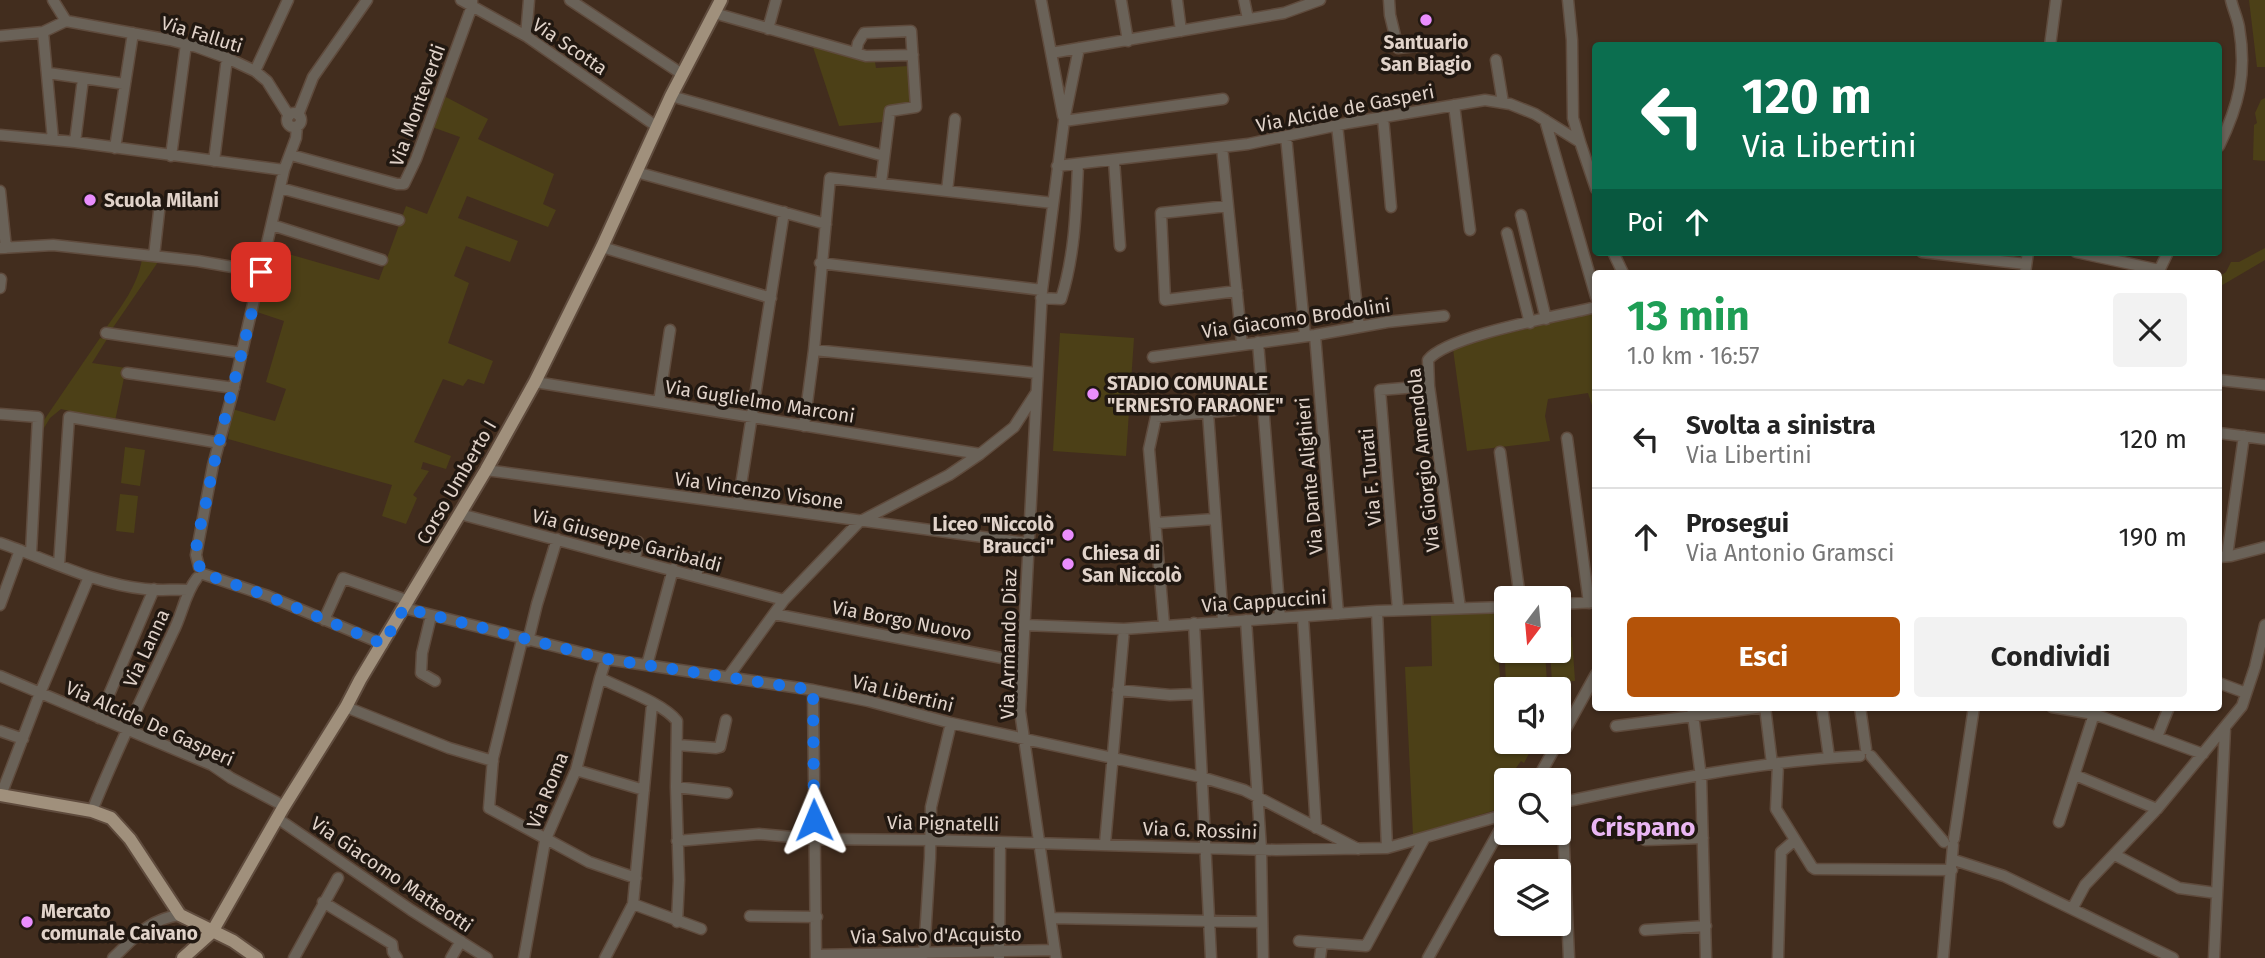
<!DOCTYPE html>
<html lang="it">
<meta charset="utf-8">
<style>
:root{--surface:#fff;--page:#f2f2f2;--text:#222;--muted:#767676;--line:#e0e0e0;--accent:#b45309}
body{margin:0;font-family:"Fira Sans",sans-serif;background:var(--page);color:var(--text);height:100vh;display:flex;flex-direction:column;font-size:26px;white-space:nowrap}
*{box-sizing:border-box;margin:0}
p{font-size:23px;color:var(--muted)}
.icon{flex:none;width:38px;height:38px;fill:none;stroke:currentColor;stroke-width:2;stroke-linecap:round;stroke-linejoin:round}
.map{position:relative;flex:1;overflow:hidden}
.sheet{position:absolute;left:1592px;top:270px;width:630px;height:441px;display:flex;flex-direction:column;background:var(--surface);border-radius:7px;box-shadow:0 2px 5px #0004}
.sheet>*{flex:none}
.top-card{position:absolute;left:1592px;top:42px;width:630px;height:214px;border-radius:7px;box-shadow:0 2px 5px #0004;background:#0b6e4f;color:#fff;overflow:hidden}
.needle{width:46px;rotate:196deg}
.fabs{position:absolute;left:1494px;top:586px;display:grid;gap:14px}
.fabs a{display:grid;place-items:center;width:77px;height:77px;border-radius:7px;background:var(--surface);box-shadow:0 2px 5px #0004;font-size:35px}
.pin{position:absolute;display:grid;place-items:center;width:60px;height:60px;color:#fff;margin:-30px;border-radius:14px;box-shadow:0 4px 10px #0006}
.me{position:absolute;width:77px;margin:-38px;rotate:359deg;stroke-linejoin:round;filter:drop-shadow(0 0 5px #0008)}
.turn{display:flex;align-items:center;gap:24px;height:147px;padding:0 35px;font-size:32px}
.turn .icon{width:91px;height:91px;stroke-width:2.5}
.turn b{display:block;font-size:49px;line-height:60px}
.then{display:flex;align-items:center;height:66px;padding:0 35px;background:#0003;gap:14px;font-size:26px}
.round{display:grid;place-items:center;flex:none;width:74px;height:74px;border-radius:7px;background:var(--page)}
.overview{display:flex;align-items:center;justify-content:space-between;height:119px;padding:0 35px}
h1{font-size:42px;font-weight:700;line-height:52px;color:#1e9e55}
.primary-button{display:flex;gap:14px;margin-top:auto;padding:14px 35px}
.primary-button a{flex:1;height:80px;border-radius:7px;background:var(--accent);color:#fff;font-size:28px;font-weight:700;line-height:80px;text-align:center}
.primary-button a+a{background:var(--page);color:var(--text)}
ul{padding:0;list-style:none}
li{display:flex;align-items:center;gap:21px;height:98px;padding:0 35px;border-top:2px solid var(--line)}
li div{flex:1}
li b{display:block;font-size:26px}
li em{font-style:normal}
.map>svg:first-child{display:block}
</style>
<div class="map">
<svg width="2265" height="958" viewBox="0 0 2265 958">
<rect width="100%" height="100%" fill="#422d1e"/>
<path fill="#4c4017" d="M 2249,0 L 2265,0 L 2265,67 L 2257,67 Z
M 812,44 L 875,62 L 876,68 L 909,66 L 911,104 L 885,107 L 883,122 L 839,126 Z
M 442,95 L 488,119 L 478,139 L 554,174 L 543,204 L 556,210 L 548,227 L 467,196 L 458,218 L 518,241 L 510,262 L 466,246 L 454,276 L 469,283 L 448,343 L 493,361 L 484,384 L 468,379 L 463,386 L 443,379 L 414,442 L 451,456 L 446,469 L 423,462 L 421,469 L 429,471 L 413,495 L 417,498 L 406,524 L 382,516 L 392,485 L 228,439 L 232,409 L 275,421 L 286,389 L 266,382 L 284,321 L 257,312 L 271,249 L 379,280 L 406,206 L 427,214 L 460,137 L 432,127 Z
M 2265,98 L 2265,161 L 2253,160 L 2254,125 L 2257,123 L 2255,113 L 2261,100 Z
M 2265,248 L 2265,260 L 2219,287 L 2219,277 L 2226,272 L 2231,262 L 2239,262 Z
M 142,259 L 158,262 L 112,329 L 106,328 C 121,307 138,285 142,259 Z
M 1596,310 L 1596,418 L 1588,393 L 1548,399 L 1545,416 L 1550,441 L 1467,451 L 1453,349 L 1477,340 L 1540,326 L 1540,323 Z
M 1060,333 L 1134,338 L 1126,456 L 1053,451 Z
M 100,338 L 107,339 L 92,363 L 126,368 L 115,421 L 61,409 L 50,418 L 41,433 L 42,423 Z
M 125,447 L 145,450 L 140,486 L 121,483 Z
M 120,494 L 138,496 L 134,533 L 116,531 Z
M 1495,611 L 1502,704 L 1507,705 L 1507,742 L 1535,742 L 1524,763 L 1521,761 L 1516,768 L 1519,770 L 1514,780 L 1507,780 L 1507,793 L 1499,809 L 1413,835 L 1405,667 L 1432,666 L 1431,614 Z
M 1572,637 L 1575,681 L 1552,682 L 1550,651 L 1559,651 L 1559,638 Z
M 1504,641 L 1507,641 L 1507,651 L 1545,651 L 1547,683 L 1506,685 Z"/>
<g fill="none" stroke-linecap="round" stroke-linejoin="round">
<g stroke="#5f4b3d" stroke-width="13">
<path id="minor" d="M 53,0 L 66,21
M 461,0 L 526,36 L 656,126
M 570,0 L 682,74
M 1041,0 L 1063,116
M 1121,0 L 1128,41
M 1177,0 L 1181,31
M 1244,0 L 1248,19
M 1389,0 L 1390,15 L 1398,48 L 1454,42
M 1568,0 L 1572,40 L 1573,118 L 1580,142
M 714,13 L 866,56 L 913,55
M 768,29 L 776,0
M 43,32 L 53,140
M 0,36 L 43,32 L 66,21 L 170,40 L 197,47 L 227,58 L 255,71 L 267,81 L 289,116
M 526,36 L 529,0
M 2050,46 L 2056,0
M 856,53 L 858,43 L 864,33 L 911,31 L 916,107 L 890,111 L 881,183
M 1051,53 L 1284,13 L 1320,0
M 1496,60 L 1503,103
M 255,71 L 288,0
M 48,73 L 125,84
M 671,96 L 884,156
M 1454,105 L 1470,230
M287 120a7 7 0 1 1 14 0a7 7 0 1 1-14 0Z
M 298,115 L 313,77 L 367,0
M 1383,117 L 1391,207
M 1545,120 L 1596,297
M 1064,121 L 1223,99
M 1337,125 L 1359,327
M 0,135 L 75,142 L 284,170
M 1286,136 L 1305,336
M 75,142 L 83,79
M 2219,146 C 2239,105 2247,73 2239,27 C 2237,17 2233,9 2231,0
M 1222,147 L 1242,344
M 115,148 L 133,33
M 291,155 L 397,184 L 404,184 L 416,159 L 472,6 L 472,0
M 171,156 L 186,44
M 1114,160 L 1120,246
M 214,161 L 227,58
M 1057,166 L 1248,144 L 1348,123 L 1485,100 L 1510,104 L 1535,114 L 1580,142 L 1596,189
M 636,172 L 826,224
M 280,188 L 399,220
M 0,191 L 6,248
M 947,191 L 955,119
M 1228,206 L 1161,213 L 1165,300 L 1237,291
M 1521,215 L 1546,319
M 272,225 L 382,260
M 1507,233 L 1530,323
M 602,247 L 771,298
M 0,248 L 53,245 L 198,261 L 261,272
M 1613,252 L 1623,273
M 1922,252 L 2026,264
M 2076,252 L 2159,270
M 154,256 L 160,203
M 820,263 L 1042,290
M 2025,273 L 2028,252
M 2158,273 L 2168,252
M 0,288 L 1,279
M 1041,298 L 1061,299 C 1075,255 1076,210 1078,164
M 106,333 L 242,353
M 1315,335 L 1338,614
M 1258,342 L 1280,618
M 814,350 L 1037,373
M 1153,357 L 1315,335 L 1387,322 L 1444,316
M 127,373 L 234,388
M 2219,380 L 2265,385
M 535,382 L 980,454
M 659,402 L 670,330
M 1208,413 L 1223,621
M 0,414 L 38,417 L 31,553
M 804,426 L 814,350 L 830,178 L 1053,203
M 2219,433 L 2265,439
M 1567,438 L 1589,603
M 1500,452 L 1520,598
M 486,470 L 1027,543
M 738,504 L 784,212
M 460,514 L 784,600
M 1157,523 L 1215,519
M 0,543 C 47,559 94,584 145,589 C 159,591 174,589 188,590
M 2227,556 L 2244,436
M 2219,557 L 2231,556 L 2265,547
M 635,559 L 638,542
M 59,565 L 69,417 L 220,443
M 199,567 L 196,555 L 213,465 L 232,395 L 284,170 L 296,138 L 297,126
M 203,574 L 268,596 L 383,644
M 696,576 L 701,557
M 1559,604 L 1596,602
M 0,605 L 20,550
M 404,608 L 606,659 L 813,690 L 868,701 L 951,723 L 1201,777 L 1244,790 L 1358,849
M 1460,608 L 1429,386 L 1428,360 C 1448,335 1560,316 1596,307
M 1398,610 L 1380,390 L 1429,386
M 1377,611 L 1387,848
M 774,614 L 1022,662
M 431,616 L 422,653 L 421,673 L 435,681
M 1303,617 L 1316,828
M 324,620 L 343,578 L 409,601
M 1246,620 L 1261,849 L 1263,958
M 1194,623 L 1211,958
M 1024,625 L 1124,629 L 1377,611 L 1507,607
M 1164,625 L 1149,449 L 1156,417 L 1235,410
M 522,640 L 493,758 L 489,808 L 589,862 L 636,878
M 528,641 L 537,604 L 557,539
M 606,659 L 600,678 C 622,689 663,703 677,721 L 676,787 L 679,880 L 677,922
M 647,665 L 673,569
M 0,676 L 212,765 L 231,778 L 284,806
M 728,677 L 784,600 L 859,522 L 949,475 L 980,454 L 1014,427 L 1036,393
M 2219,683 L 2246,693
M 813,690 L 816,958
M 1118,690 L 1170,695 L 1197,694
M 346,707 L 449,748 L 493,761
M 1692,707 L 1701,777 L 1706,958
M 1765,707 L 1772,764
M 1822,707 L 1829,757
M 1860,707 L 1866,749
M 2052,707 L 2094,714 L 2203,754
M 99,718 L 154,589
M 1616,726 L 1763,707
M 0,731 L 23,739
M 2157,737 L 2169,707
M 1559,741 L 1596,674
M 678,745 L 716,748 L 720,747 L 726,720
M 1871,756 L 1944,842
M 1778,763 L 1776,809 L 1812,867 L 1815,869 L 1952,870
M 576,770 L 644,790
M 2075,775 L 2157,809
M 1537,780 L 1558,742
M 676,787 L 727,793
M 1,795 L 40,693 L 89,577
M 1559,803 C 1658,782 1759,761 1860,756
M 1562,803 L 1569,958
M 92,811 C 116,750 145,692 173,632 C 182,615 185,593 197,578
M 277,818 L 411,910 L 487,958
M 2059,822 L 2094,714
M 1954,839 L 1974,707
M 1645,840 L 1703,838
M 677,841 L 759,834 L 814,839 L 930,840 L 1276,850 L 1387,848 L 1507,814
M 1105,844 L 1124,629
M 2115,855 L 2179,888 L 2216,893
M 1954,860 L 2004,876 L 2173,958
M 323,902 L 392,944 L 393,952 L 397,958
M 633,904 L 701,929
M 2072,909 L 2085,885 L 2157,809 L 2242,706 L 2255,667 L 2265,625
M 750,916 L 817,917
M 1051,918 L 1261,922
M 1645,930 L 1706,926
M 1299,941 L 1366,946 L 1424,839
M 924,954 L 930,858 L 931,807 L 951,723
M 817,955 L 1055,950
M 999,957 L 1000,842
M 113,958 C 135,937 149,919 180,915
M 294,958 L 338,878
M 451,958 L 461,941
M 524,958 L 545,841 L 576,770 L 600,678
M 605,958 L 633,904 L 652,704
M 1056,958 L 1020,711 L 1042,290 L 1064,121 L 1079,48
M 1320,958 L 1322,943
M 1428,958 L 1507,817
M 1778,958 L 1781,852 L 1795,840
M 1943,958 L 1953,845
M 2214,958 L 2225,728"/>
</g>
<g stroke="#5f4b3d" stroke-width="16">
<path id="major" d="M 0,795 L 92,811 L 111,818 L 130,839 L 180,915 L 233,941 L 257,958
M 183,958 L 212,932 L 283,808 L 346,707 L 360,680 L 486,470 L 535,382 L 602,247 L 671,96 L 721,0"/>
</g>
<use href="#minor" stroke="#6a6258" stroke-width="10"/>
<use href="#major" stroke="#a0907c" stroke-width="12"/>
</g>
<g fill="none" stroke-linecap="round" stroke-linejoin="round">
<path stroke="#1a73e8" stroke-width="12" stroke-dasharray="0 21.6" d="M 261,272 C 245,347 222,421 207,497 C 204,515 196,536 196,555 C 196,564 201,567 204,574 L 268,596 L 383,644 L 404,608 L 606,659 L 813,690 L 814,820"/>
</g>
<g fill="#ea8dfd" stroke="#211811" stroke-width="2.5">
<circle cx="1426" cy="20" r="7"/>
<circle cx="90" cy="200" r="7"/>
<circle cx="1093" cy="394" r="7"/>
<circle cx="1068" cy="535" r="7"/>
<circle cx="1068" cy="564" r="7"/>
<circle cx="27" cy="922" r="7"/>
</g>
<g text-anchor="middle" stroke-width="7" stroke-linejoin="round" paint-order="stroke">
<g font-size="19" fill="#e1d3ca" stroke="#211811">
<text transform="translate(202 34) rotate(17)" y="7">Via Falluti</text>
<text transform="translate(570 46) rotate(34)" y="7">Via Scotta</text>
<text transform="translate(417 105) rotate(-70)" y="7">Via Monteverdi</text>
<text transform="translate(1345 108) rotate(-11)" y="7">Via Alcide de Gasperi</text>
<text transform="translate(1296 318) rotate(-8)" y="7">Via Giacomo Brodolini</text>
<text transform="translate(760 401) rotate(9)" y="7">Via Guglielmo Marconi</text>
<text transform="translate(1423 460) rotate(-96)" y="7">Via Giorgio Amendola</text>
<text transform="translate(1309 476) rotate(-95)" y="7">Via Dante Alighieri</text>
<text transform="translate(1370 477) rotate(-95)" y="7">Via F. Turati</text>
<text transform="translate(456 482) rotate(-60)" y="7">Corso Umberto I</text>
<text transform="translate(759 490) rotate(8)" y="7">Via Vincenzo Visone</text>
<text transform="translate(627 540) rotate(15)" y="7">Via Giuseppe Garibaldi</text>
<text transform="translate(1264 601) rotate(-4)" y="7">Via Cappuccini</text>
<text transform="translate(902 620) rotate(11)" y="7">Via Borgo Nuovo</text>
<text transform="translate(1008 644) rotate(-89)" y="7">Via Armando Diaz</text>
<text transform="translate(146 648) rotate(-65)" y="7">Via Lanna</text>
<text transform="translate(903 693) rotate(14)" y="7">Via Libertini</text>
<text transform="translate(150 723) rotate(24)" y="7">Via Alcide De Gasperi</text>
<text transform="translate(547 790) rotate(-68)" y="7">Via Roma</text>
<text transform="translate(943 823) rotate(1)" y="7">Via Pignatelli</text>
<text transform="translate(1200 830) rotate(2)" y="7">Via G. Rossini</text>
<text transform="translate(392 874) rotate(34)" y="7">Via Giacomo Matteotti</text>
<text transform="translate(936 935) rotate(-1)" y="7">Via Salvo d'Acquisto</text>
</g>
<g font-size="19" font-weight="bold" fill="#e1d3ca" stroke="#211811" text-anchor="start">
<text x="1426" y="49" text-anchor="middle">Santuario<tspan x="1426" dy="22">San Biagio</tspan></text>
<text x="104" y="207">Scuola Milani</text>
<text x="1107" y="390">STADIO COMUNALE<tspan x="1107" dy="22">"ERNESTO FARAONE"</tspan></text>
<text x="1054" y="531" text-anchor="end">Liceo "Niccolò<tspan x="1054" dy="22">Braucci"</tspan></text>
<text x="1082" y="560">Chiesa di<tspan x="1082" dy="22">San Niccolò</tspan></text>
<text x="41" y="918">Mercato<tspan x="41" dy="22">comunale Caivano</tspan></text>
</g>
<g font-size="26" font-weight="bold" fill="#e9b6f3" stroke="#211811">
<text x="1643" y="836">Crispano</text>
</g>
</g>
</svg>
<div class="fabs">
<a><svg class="needle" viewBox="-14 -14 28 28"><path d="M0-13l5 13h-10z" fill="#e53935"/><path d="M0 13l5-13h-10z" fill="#767676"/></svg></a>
<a><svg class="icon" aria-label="sound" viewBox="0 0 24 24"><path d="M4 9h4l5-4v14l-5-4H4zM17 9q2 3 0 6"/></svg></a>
<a><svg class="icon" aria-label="search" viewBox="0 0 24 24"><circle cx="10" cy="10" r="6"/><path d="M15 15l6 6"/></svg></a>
<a><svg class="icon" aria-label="layers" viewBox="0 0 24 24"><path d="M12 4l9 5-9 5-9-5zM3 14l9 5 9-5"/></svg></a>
</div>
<div class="pin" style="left:261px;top:272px;background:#d93025"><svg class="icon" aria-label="arrive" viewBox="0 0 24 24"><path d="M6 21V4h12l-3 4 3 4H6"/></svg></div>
<svg class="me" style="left:814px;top:820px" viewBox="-20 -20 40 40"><path d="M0-17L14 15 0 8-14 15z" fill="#1a73e8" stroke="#fff" stroke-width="4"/></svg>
<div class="top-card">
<div class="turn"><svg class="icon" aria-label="left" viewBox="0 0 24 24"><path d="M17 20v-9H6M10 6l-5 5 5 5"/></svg><div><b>120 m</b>Via Libertini</div></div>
<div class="then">Poi<svg class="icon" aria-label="ahead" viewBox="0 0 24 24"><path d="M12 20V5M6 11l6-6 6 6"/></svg></div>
</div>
<section class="sheet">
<div class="overview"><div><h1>13 min</h1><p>1.0 km · 16:57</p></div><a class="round"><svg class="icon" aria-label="close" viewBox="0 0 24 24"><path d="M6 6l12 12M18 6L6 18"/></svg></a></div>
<ul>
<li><svg class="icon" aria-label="left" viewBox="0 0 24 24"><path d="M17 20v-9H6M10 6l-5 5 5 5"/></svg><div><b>Svolta a sinistra</b><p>Via Libertini</p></div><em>120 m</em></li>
<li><svg class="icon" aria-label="ahead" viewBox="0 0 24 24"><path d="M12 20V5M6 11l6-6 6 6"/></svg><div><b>Prosegui</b><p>Via Antonio Gramsci</p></div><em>190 m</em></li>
</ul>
<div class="primary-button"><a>Esci</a><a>Condividi</a></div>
</section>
</div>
